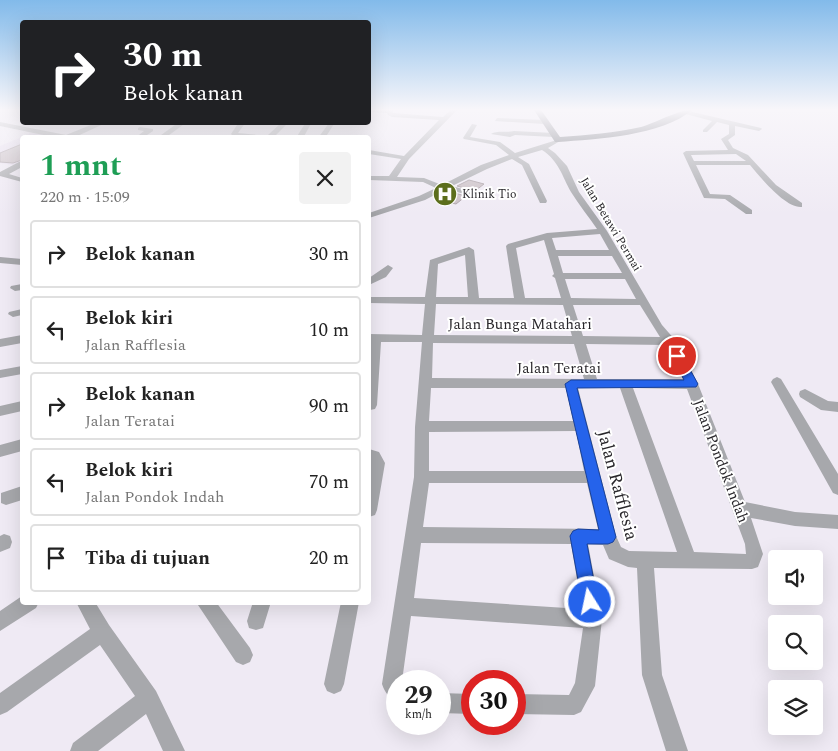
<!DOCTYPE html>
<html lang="id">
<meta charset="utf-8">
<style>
:root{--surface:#fff;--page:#f2f2f2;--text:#222;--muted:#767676;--line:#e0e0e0}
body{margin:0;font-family:Spectral,serif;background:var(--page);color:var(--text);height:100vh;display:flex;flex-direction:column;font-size:19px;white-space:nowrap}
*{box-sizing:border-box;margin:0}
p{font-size:16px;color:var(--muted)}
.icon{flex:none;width:28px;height:28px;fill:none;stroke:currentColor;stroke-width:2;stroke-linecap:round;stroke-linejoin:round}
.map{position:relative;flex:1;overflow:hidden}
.sheet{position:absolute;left:20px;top:135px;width:351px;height:470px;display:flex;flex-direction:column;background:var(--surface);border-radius:5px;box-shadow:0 5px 20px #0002}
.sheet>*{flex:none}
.banner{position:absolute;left:20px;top:20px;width:351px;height:105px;border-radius:5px;box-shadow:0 5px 20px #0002;background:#202124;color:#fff;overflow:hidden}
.controls{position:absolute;left:768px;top:550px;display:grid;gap:10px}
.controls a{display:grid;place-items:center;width:55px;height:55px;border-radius:5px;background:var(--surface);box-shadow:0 5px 20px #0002;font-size:25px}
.speed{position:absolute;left:386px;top:670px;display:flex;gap:10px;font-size:25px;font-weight:700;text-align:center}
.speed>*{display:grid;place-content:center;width:65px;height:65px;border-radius:50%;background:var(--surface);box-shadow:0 5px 20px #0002;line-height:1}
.speed small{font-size:12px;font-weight:400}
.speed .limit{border:8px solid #d22;background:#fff;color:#111}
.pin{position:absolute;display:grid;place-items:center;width:42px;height:42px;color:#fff;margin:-21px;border:2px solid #fff;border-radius:50%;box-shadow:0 1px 5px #0007}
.me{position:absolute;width:55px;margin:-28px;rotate:350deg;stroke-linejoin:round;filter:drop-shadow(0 0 4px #0008)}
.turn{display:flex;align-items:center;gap:18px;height:105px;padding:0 20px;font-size:22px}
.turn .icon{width:65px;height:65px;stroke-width:2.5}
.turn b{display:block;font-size:35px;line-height:42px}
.round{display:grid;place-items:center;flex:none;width:52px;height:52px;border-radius:5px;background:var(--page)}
.overview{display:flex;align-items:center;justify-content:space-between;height:85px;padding:0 20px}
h1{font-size:30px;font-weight:700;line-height:38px;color:#1e9e55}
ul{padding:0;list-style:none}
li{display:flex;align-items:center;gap:15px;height:68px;margin:0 10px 8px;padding:0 10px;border:2px solid var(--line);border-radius:5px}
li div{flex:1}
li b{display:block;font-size:19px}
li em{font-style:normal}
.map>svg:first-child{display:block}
</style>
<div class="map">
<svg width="838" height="751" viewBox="0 0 838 751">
<rect width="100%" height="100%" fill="#efeaf4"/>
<path fill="#e7deef" d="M 36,131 L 66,137 L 22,138 L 22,164 L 19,166 L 0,163 L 0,146 Z"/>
<path fill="#c9bec4" stroke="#a99fa5" d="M 22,144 L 22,160 L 13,163 L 0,162 L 0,153 Z
M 469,180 L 484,184 L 475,191 L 457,186 Z
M 446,191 L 466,196 L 456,204 L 435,199 Z"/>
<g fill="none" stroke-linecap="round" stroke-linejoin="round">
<path fill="#a7a8ac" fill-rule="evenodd" d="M 369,110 L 393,110 L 393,113 L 443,117 L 451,110 L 457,110 L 409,159 L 397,177 L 424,178 L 442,185 L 481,165 L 509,155 L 496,145 L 464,139 L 463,138 L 472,124 L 477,125 L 470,137 L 500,142 L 515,153 L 560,139 L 560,141 L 548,148 L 555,153 L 567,166 L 579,192 L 607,231 L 662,325 L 676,341 L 698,384 L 745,502 L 795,512 L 838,515 L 838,529 L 795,526 L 751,518 L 763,554 L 758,567 L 752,569 L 654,568 L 662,675 L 688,751 L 666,751 L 642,675 L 637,568 L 628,567 L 609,559 L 603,545 L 588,544 L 602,619 L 595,686 L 581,712 L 574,715 L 515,714 L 515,694 L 569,695 L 575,683 L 583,628 L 411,616 L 402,681 L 398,681 L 398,702 C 389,698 385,693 382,684 L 414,477 L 415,427 L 422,342 L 381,342 L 377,405 L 375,409 L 370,410 L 369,334 L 422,335 L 425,304 L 369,303 L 369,297 L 425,297 L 430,260 L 469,247 L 474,250 L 479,298 L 514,298 L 506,246 L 508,244 L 547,233 L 597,229 C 589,217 579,205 571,192 C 562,176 559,161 542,150 L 518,157 L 529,164 L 547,201 L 546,203 L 540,203 L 522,165 L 512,159 L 487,169 L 452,186 L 480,194 L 480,198 L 446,189 L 425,200 L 369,218 L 369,213 L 419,196 L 436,188 L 423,182 L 369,180 L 369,176 L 389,176 L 401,159 L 369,154 L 369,150 L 404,156 L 439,120 L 392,117 L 388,115 L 387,113 L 369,112 ZM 600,234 L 609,250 L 556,250 L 552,238 ZM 544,240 L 554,274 L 552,276 L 555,278 L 561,298 L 525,298 L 516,248 ZM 465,255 L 468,297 L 436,297 L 438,264 ZM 558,256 L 612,256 L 622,273 L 563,273 ZM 565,279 L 625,279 L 636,299 L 571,298 ZM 436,304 L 563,305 L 572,336 L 434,335 ZM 573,305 L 640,305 L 660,337 L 583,336 ZM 433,343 L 574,344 L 584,379 L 432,378 ZM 586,344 L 666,345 L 683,379 L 597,379 ZM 431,388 L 566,388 L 573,421 L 429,421 ZM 578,388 L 620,388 L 677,552 L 629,551 L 621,547 L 616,536 ZM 633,388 L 687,389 L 745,544 L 746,554 L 694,552 ZM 576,431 L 584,471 L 429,471 L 429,432 ZM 429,483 L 587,483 L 598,529 L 423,527 ZM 421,543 L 571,544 L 582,609 L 414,598 Z
M 684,110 L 761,128 L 762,129 L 759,131 L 735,126 L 735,135 L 728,140 L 733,148 L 748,155 L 776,185 L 802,203 L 802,207 C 786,209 760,177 750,165 L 696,165 L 710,194 L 730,195 L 752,210 L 752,214 L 746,214 L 725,199 L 704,198 L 683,153 L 686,151 L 728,150 L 721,139 L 729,134 L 729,125 L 717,122 L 707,132 L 703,132 L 703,130 L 712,121 L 682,113 ZM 736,154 L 746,161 L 694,161 L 691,155 Z
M 497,118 L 545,120 L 548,122 L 545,124 L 495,121 Z
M 0,122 L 66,135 L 98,122 L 108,122 L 73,138 L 58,138 L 0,126 Z
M 179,122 L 187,122 L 165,138 L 157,138 Z
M 239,122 L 246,122 L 238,133 L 267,136 L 282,122 L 289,122 L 273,138 L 232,135 L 231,134 Z
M 306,122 L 312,122 L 303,138 L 296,138 Z
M 329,123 L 334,124 L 325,138 L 318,138 Z
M 140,127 L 153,129 L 153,131 L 147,135 L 157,138 L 139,137 L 139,135 L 144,131 L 138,130 L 138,128 Z
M 514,131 L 554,133 L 557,135 L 554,137 L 515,135 L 510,137 L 491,134 C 497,130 507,133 514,131 Z
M 19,162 L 22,162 L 22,167 L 9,174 L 22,178 L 22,182 L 0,176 L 0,172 Z
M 0,257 L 22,259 L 22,265 L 0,263 Z
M 388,265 L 393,268 L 386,277 L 369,285 L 369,278 Z
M 22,284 L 22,290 L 15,291 L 10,288 L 11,286 Z
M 22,309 L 22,315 L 13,317 L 8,314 L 9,312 Z
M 22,335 L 22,343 L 0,347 L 0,339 Z
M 22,366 L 22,374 L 0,378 L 0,370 Z
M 777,377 L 781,379 L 838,474 L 838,495 L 833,493 L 771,382 L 773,379 Z
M 805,389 L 828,401 L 838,402 L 838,412 L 821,410 L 800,397 L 799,394 L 800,391 Z
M 22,401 L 22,411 L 0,416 L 0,406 Z
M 22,439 L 22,451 L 0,457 L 0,445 Z
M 369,449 L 379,452 L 385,463 L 377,510 L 375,515 L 369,517 L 369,472 L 371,463 L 369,461 Z
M 22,486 L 22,500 L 6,505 L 1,503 L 1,493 Z
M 4,534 L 10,536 L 12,542 L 10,548 L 0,552 L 0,536 Z
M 22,596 L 22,602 L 39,602 L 36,608 L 0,631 L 0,611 Z
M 76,602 L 95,602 L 109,625 L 156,691 L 185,751 L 163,751 L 146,714 L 98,751 L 70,751 L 73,743 L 135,696 L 100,645 L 7,712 L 0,715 L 0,693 L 90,629 Z
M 196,602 L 216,602 L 250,648 L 253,655 L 250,662 L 243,665 L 236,662 Z
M 253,602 L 271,602 L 263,628 L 256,630 L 249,628 L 247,621 Z
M 341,602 L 359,602 L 344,684 L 341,691 L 334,694 L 327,691 L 324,684 Z
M 440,693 L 472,694 L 472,714 L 440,713 Z"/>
<path fill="#6d6f77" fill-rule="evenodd" d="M 534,110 L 541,110 L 560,137 C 587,135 615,133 641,127 C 655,123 680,109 692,110 C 662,136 596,139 558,142 L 555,142 Z"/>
</g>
<linearGradient id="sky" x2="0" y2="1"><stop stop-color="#82baea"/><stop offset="0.51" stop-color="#f8f6fa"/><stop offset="1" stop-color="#f8f6fa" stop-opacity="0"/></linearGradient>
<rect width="838" height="215" fill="url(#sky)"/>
<path fill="#2563eb" stroke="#184099" d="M 677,352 L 681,353 L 698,384 L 696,387 L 577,388 L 616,537 L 613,542 L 608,544 L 587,544 L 598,602 L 596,608 L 590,611 L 584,608 L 582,602 L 570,536 L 573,531 L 578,529 L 599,530 L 565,384 L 571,380 L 684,380 L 672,356 Z"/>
<defs>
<g id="hospital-disc" transform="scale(1.25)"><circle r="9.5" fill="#5c6e1c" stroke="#fff"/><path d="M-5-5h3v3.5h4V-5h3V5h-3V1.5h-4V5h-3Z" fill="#fff"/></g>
</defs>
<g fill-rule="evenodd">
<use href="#hospital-disc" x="445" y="194"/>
</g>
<g text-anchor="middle" stroke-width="4" stroke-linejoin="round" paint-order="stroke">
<g font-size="12" fill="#29272b" stroke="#fff" text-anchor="start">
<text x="462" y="198">Klinik Tio</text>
</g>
<g font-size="12" fill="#29272b" stroke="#fff">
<text transform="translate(611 224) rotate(59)" y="4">Jalan Betawi Permai</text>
</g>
<g font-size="15" fill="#29272b" stroke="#fff">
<text x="520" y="329">Jalan Bunga Matahari</text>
<text x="559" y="373">Jalan Teratai</text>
<text transform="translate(721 461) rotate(69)" y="5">Jalan Pondok Indah</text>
</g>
<g font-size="18" fill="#29272b" stroke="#fff">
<text transform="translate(618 485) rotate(75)" y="6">Jalan Rafflesia</text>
</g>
</g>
</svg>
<div class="controls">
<a><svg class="icon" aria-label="sound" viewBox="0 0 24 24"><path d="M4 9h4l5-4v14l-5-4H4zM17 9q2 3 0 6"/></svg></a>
<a><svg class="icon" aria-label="search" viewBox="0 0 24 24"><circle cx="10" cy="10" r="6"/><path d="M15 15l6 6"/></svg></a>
<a><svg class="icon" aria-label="layers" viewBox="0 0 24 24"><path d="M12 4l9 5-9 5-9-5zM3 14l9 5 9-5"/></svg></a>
</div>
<div class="speed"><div>29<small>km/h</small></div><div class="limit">30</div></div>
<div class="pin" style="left:677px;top:356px;background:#d93025"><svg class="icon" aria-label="arrive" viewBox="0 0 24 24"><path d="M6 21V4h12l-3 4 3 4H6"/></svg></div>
<svg class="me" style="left:590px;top:602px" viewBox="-20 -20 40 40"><circle r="17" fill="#2563eb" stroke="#fff" stroke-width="3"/><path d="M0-11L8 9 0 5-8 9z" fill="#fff"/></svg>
<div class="banner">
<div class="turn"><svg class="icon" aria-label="right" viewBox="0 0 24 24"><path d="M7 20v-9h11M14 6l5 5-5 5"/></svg><div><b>30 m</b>Belok kanan</div></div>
</div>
<section class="sheet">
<div class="overview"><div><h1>1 mnt</h1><p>220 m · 15:09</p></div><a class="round"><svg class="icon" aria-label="close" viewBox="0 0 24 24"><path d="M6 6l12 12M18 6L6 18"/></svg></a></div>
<ul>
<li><svg class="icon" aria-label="right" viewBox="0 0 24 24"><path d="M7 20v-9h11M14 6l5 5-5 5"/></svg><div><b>Belok kanan</b></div><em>30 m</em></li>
<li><svg class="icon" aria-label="left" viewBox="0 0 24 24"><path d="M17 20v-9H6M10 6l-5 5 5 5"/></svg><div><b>Belok kiri</b><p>Jalan Rafflesia</p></div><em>10 m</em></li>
<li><svg class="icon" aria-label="right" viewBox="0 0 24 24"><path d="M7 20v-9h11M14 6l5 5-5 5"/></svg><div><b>Belok kanan</b><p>Jalan Teratai</p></div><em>90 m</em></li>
<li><svg class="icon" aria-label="left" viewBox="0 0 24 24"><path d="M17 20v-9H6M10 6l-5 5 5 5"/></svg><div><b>Belok kiri</b><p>Jalan Pondok Indah</p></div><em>70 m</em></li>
<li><svg class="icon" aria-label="arrive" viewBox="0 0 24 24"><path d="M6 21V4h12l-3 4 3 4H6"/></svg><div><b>Tiba di tujuan</b></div><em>20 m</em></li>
</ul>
</section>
</div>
